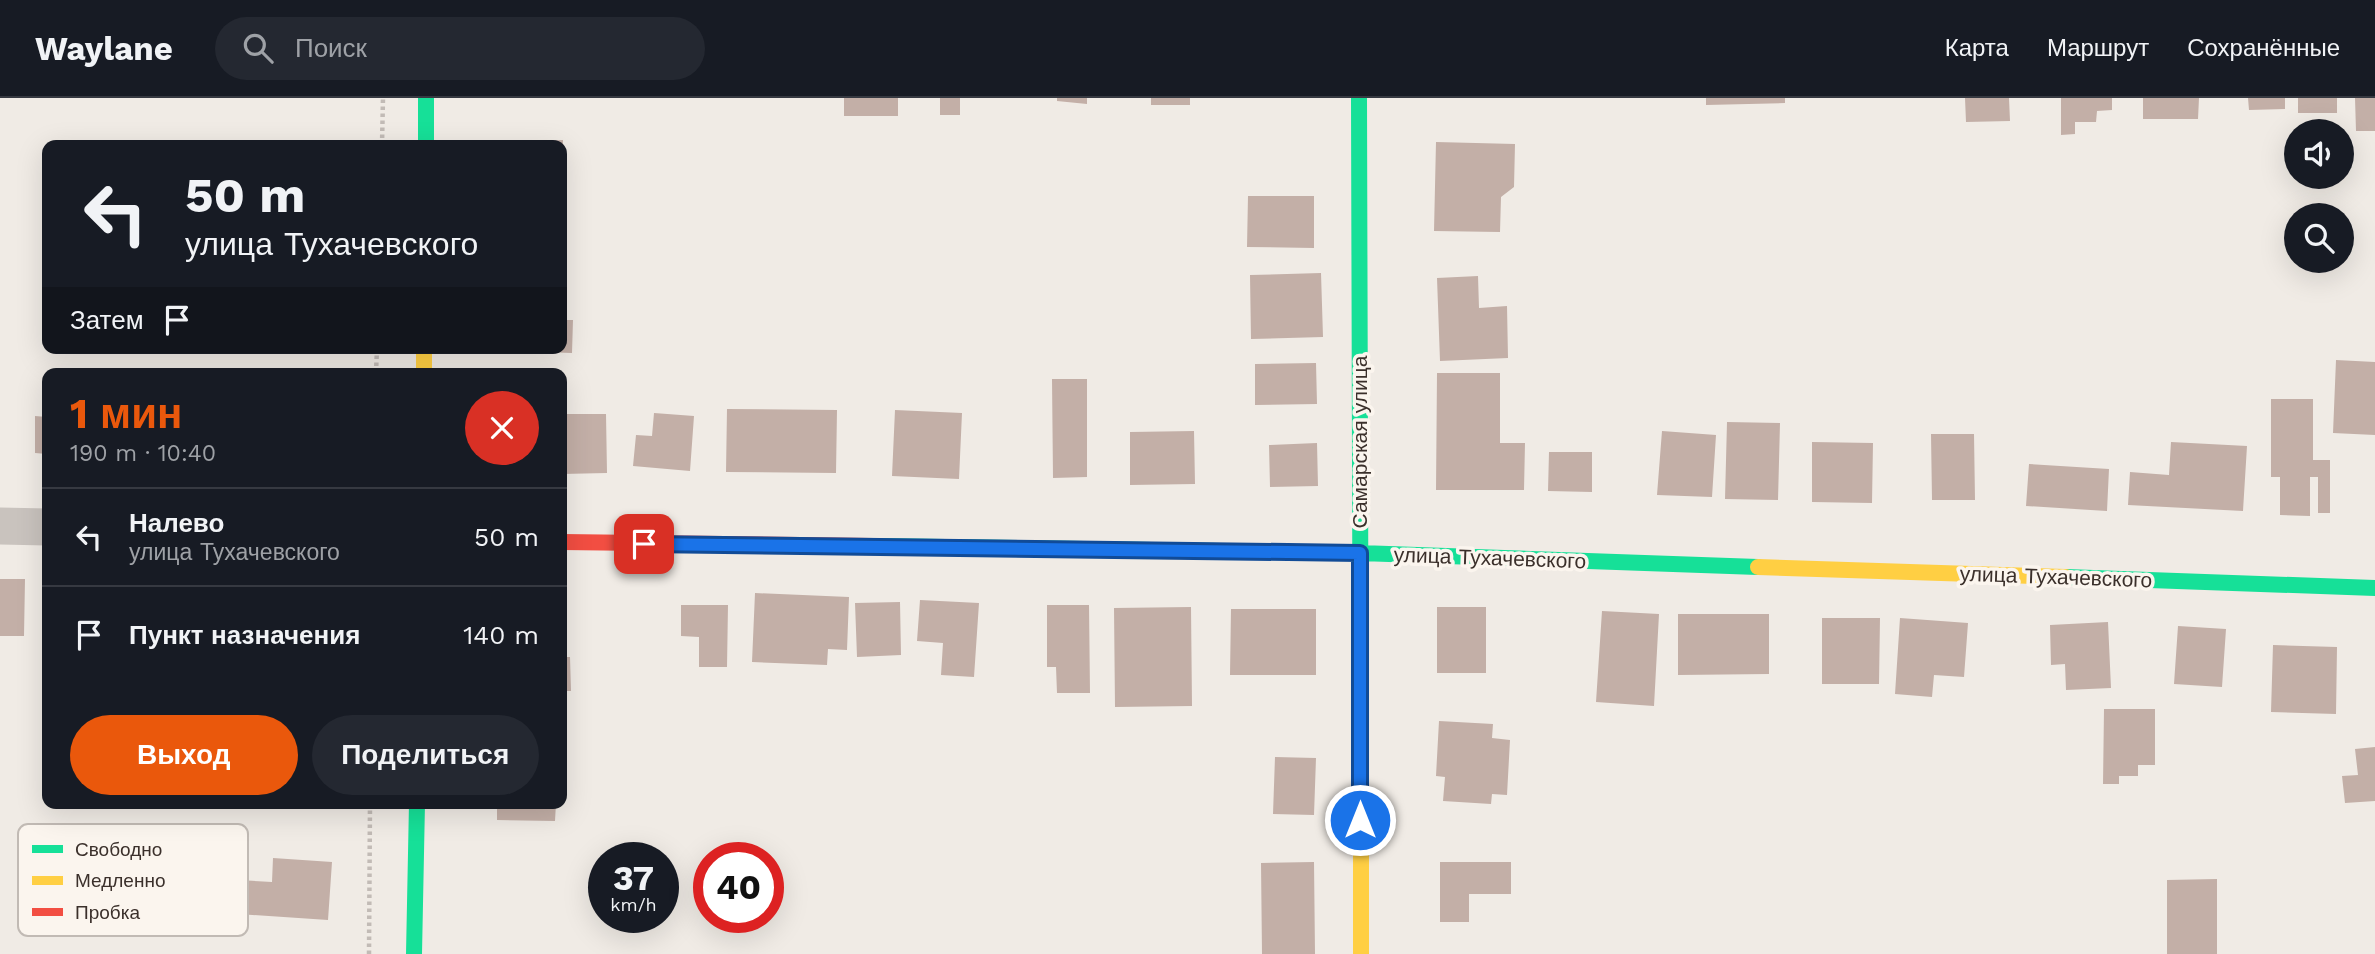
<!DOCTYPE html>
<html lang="ru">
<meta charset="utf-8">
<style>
:root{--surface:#171b24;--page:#242831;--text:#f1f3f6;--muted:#9ea1a6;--line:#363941;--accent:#ea580c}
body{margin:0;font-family:"Work Sans",sans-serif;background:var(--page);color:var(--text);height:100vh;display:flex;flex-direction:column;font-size:26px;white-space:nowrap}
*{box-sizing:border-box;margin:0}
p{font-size:23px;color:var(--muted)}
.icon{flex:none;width:38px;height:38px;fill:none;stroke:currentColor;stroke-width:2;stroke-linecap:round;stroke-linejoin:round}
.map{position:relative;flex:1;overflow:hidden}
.sheet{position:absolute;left:42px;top:270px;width:525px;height:441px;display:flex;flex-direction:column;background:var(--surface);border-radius:14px;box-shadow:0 7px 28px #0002}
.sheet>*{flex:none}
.banner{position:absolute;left:42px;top:42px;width:525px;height:214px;border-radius:14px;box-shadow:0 7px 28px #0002;background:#171b24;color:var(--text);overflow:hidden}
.fabs{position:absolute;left:2284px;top:21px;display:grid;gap:14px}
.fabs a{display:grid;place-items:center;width:70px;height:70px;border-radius:50%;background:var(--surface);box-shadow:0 7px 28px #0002;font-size:35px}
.speed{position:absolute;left:588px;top:744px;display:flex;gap:14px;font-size:35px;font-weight:700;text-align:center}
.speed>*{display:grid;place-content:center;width:91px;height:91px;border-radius:50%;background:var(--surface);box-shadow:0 7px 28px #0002;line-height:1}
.speed small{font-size:18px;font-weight:400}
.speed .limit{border:10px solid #d22;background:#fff;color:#111}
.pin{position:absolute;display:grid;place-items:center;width:60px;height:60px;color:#fff;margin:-30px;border-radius:14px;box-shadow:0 4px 10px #0006}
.me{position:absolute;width:77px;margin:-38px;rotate:0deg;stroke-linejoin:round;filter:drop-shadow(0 0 5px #0008)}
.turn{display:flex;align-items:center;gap:24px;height:147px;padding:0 28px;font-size:32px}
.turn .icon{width:91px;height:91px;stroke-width:2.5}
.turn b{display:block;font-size:49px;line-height:60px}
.then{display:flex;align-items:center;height:66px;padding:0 28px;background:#0003;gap:14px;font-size:26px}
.round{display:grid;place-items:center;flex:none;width:74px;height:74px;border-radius:37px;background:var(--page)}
.headline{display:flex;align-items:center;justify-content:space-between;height:119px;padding:0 28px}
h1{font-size:42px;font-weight:700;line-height:52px;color:var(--accent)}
.primary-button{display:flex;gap:14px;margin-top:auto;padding:14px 28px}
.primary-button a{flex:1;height:80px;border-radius:42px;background:var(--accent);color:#fff;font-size:28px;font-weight:700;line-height:80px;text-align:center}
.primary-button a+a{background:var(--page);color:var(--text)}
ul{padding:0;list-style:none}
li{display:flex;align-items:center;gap:21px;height:98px;padding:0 28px;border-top:2px solid var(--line)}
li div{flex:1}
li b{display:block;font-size:26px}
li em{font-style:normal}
header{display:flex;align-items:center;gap:42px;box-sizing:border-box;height:98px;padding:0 35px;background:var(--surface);border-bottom:2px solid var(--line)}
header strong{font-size:33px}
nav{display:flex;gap:38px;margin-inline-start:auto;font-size:24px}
.search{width:490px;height:63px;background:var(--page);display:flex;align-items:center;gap:18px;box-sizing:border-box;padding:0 24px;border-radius:38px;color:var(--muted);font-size:26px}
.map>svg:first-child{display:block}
</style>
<header>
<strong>Waylane</strong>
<div class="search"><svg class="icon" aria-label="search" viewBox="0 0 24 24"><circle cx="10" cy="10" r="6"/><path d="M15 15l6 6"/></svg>Поиск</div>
<nav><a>Карта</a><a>Маршрут</a><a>Сохранённые</a></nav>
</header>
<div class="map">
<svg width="2375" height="856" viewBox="0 0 2375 856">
<rect width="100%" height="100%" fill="#f0ebe5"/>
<path fill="#c3afa7" d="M 844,0 L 898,0 L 898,18 L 844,18 Z
M 940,0 L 960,0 L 960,17 L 940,17 Z
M 1057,0 L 1087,0 L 1087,6 L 1057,3 Z
M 1151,0 L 1190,0 L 1190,7 L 1151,7 Z
M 1706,0 L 1785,0 L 1785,5 L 1706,7 Z
M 1965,0 L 2009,0 L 2010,23 L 1966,24 Z
M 2061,0 L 2112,0 L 2112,12 L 2097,13 L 2096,24 L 2075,24 L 2075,36 L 2061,37 Z
M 2143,0 L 2199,0 L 2198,21 L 2143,21 Z
M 2248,0 L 2285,0 L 2285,11 L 2249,12 Z
M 2298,0 L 2337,0 L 2337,15 L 2298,15 Z
M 2355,0 L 2375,0 L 2375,33 L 2356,33 Z
M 563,42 L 563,47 L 504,47 L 503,44 Z
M 1436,44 L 1515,46 L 1514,89 L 1501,99 L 1500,134 L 1434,133 Z
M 1248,98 L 1314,98 L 1314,150 L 1247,149 Z
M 562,170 L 565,170 L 564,189 L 562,189 Z
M 1321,175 L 1323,239 L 1251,241 L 1250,177 Z
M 1478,178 L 1479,210 L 1507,208 L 1508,260 L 1440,263 L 1437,180 Z
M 562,222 L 573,222 L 572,255 L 506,253 L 506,250 L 562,250 Z
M 2336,262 L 2375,264 L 2375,337 L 2333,335 Z
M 1316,265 L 1317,306 L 1255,307 L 1255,266 Z
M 1437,275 L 1500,275 L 1500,345 L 1525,345 L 1524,392 L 1436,392 Z
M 1052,281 L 1087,281 L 1087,379 L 1053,380 Z
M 2271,301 L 2313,301 L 2313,362 L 2330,362 L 2330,415 L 2318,415 L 2318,379 L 2310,379 L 2310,418 L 2280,417 L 2280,379 L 2271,379 Z
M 727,311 L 837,312 L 836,375 L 726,374 Z
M 895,312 L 962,315 L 959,381 L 892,378 Z
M 654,315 L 694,318 L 690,373 L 633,368 L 636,337 L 652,338 Z
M 562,316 L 606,316 L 607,375 L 562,376 Z
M 35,318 L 47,319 L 47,356 L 35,355 Z
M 1727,324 L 1780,325 L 1778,402 L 1725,401 Z
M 1194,333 L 1195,386 L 1130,387 L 1130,334 Z
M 1662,333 L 1716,337 L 1712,399 L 1657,397 Z
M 1931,336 L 1974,336 L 1975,402 L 1932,402 Z
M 1812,344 L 1873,345 L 1872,405 L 1812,404 Z
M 2171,344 L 2247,348 L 2243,413 L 2128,407 L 2130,374 L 2169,377 Z
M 1317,345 L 1318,388 L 1270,389 L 1269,347 Z
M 1549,354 L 1592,354 L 1592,394 L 1548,393 Z
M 2029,366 L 2109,371 L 2107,413 L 2026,408 Z
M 0,481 L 25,481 L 24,538 L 0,538 Z
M 44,484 L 47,484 L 47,505 L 45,505 Z
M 755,495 L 849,499 L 847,552 L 828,551 L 827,567 L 752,564 Z
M 920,502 L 979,505 L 974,579 L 941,577 L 943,545 L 917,543 Z
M 900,504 L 901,557 L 857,559 L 855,505 Z
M 681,507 L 728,507 L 727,569 L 699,569 L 699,539 L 681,538 Z
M 1047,507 L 1089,507 L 1090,595 L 1057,595 L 1056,569 L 1047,569 Z
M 1191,509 L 1192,608 L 1115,609 L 1114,510 Z
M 1437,509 L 1486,509 L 1486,575 L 1437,575 Z
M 1231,511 L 1316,511 L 1316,577 L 1230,577 Z
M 1602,513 L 1659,516 L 1654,608 L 1596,604 Z
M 1678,516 L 1769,516 L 1769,576 L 1678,577 Z
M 1822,520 L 1880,520 L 1879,586 L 1822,586 Z
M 1900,520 L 1968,525 L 1964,579 L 1934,577 L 1932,599 L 1895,596 Z
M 2108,524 L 2111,590 L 2066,592 L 2065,566 L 2051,567 L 2050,527 Z
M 2178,528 L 2226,531 L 2222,589 L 2174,586 Z
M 2273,547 L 2337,549 L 2336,616 L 2271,614 Z
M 562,559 L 570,559 L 571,593 L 562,593 Z
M 2104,611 L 2155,611 L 2155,667 L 2138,667 L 2138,678 L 2119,678 L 2119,686 L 2103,686 Z
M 1439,623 L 1493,626 L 1492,640 L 1510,642 L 1507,697 L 1492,696 L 1491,706 L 1443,703 L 1445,679 L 1436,678 Z
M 2375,649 L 2375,703 L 2345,705 L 2342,678 L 2358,677 L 2355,651 Z
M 1275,659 L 1316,660 L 1314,717 L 1273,716 Z
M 497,705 L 556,705 L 555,723 L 497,722 Z
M 273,760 L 332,764 L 328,822 L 238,816 L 240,782 L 272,784 Z
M 1314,764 L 1315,856 L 1262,856 L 1261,765 Z
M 1440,764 L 1511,764 L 1511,796 L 1469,796 L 1469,824 L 1440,824 Z
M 2217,781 L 2217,856 L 2167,856 L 2167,782 Z"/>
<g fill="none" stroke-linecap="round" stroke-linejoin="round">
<path stroke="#c2bbb6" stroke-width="4.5" stroke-dasharray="3.5 3.5" stroke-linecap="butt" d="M 382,47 L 383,0
M 376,275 L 377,250
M 369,856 L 370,705"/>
<path stroke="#c9c3be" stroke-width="37" d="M 0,428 L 47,429"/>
<path stroke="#16e098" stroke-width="16" d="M 426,0 L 426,47
M 1359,0 L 1361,723
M 873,448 L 1360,455 L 1758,469
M 2066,479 L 2375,490
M 414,856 L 417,705"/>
<path stroke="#ffcf43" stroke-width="16" d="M 424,250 L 424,275
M 1758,469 L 2066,479
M 1361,723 L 1361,856"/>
<path stroke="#f24e42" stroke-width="16" d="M 562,444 L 873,448"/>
</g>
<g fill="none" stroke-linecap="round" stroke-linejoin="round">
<g stroke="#114b97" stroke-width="18">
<path id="route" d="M 644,446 L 1360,455 L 1360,722"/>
</g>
<use href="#route" stroke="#1a73e8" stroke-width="12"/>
</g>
<g text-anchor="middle" stroke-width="7" stroke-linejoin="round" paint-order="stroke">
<g font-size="21" fill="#3b302b" stroke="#fbf5ee">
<text transform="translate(1360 344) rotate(-90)" y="7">Самарская улица</text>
<text transform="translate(1490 460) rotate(2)" y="7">улица Тухачевского</text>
<text transform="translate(2056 479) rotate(2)" y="7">улица Тухачевского</text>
</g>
</g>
<rect x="18" y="726" width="230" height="112" rx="10" fill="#fbf5ee" stroke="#c1bab4" stroke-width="2"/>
<rect x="32" y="747" width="31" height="8" fill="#16e098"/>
<rect x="32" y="778" width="31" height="9" fill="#ffcf43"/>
<rect x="32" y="810" width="31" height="8" fill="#f24e42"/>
<g font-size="19" fill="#3b302b">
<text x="75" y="758">Свободно</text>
<text x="75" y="789">Медленно</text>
<text x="75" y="821">Пробка</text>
</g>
</svg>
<div class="fabs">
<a><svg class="icon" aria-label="sound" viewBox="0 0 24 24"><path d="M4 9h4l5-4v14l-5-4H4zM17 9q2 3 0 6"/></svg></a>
<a><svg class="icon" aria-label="search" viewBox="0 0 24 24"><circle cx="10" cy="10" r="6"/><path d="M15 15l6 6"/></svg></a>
</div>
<div class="speed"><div>37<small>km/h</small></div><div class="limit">40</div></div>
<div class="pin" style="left:644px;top:446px;background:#d93025"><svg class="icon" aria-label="arrive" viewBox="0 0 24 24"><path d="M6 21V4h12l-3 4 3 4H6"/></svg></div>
<svg class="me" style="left:1360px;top:722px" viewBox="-20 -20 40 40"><circle r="17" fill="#1a73e8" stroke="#fff" stroke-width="3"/><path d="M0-11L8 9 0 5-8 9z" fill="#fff"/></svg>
<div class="banner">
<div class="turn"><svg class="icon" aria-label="left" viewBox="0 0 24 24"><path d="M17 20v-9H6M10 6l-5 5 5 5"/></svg><div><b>50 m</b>улица Тухачевского</div></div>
<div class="then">Затем<svg class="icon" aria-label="arrive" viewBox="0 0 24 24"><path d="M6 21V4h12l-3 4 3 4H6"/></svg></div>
</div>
<section class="sheet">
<div class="headline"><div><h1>1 мин</h1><p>190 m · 10:40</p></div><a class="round" style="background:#d93025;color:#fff"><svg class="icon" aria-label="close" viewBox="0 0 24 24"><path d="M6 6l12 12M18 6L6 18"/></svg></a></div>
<ul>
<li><svg class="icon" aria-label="left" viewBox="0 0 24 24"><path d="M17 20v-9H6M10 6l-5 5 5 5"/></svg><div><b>Налево</b><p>улица Тухачевского</p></div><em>50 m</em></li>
<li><svg class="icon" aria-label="arrive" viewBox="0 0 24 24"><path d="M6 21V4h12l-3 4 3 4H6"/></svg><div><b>Пункт назначения</b></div><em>140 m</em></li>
</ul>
<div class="primary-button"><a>Выход</a><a>Поделиться</a></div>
</section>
</div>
